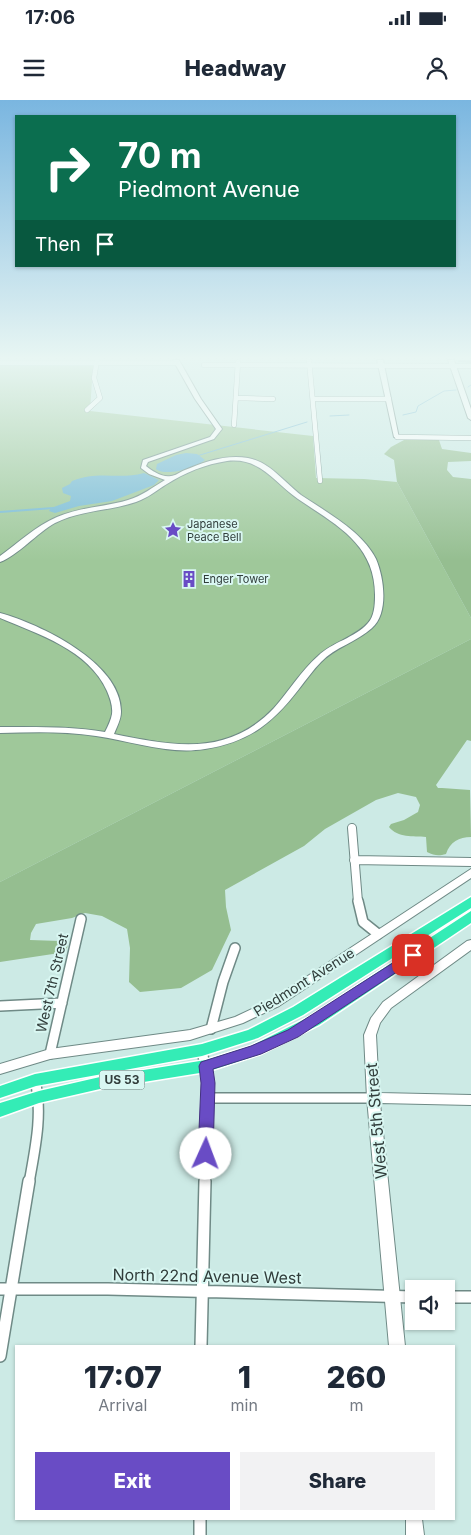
<!DOCTYPE html>
<style>
:root{--surface:#fff;--page:#f2f2f3;--text:#1f2937;--muted:#747a83;--accent:#694cc5}
body{margin:0;font-family:Inter,sans-serif;background:var(--page);color:var(--text);height:100vh;display:flex;flex-direction:column;font-size:19px;white-space:nowrap}
*{box-sizing:border-box;margin:0}
p{font-size:16px;color:var(--muted)}
.icon{flex:none;width:28px;height:28px;fill:none;stroke:currentColor;stroke-width:2;stroke-linecap:round;stroke-linejoin:round}
.map{position:relative;flex:1;overflow:hidden}
.drawer{position:absolute;left:15px;top:1245px;width:440px;height:175px;display:flex;flex-direction:column;background:var(--surface);border-radius:0px;box-shadow:0 1px 4px #0004}
.drawer>*{flex:none}
.banner{position:absolute;left:15px;top:15px;width:441px;height:152px;border-radius:0px;box-shadow:0 1px 4px #0004;background:#0b6e4f;color:#fff;overflow:hidden}
.controls{position:absolute;left:405px;top:1180px;display:grid;gap:10px}
.controls a{display:grid;place-items:center;width:50px;height:50px;border-radius:0px;background:var(--surface);box-shadow:0 1px 4px #0004;font-size:25px}
.pin{position:absolute;display:grid;place-items:center;width:42px;height:42px;color:#fff;margin:-21px;border-radius:10px;box-shadow:0 2px 8px #0006}
.me{position:absolute;width:55px;margin:-28px;rotate:2deg;stroke-linejoin:round;filter:drop-shadow(0 0 4px #0008)}
.turn{display:flex;align-items:center;gap:18px;height:105px;padding:0 20px;font-size:22px}
.turn .icon{width:65px;height:65px;stroke-width:2.5}
.turn b{display:block;font-size:35px;line-height:42px}
.then{display:flex;align-items:center;height:48px;padding:0 20px;background:#0003;gap:10px;font-size:19px}
.eta{display:flex;justify-content:space-evenly;align-items:center;height:85px;text-align:center}
.eta b{font-size:30px;font-weight:800;line-height:35px}
.primary-button{display:flex;gap:10px;margin-top:auto;padding:10px 20px}
.primary-button a{flex:1;height:58px;border-radius:0px;background:var(--accent);color:#fff;font-size:20px;font-weight:800;line-height:58px;text-align:center}
.primary-button a+a{background:var(--page);color:var(--text)}
.status{display:flex;justify-content:space-between;align-items:center;height:35px;padding:0 25px;background:var(--surface);direction:ltr}
.status svg{height:14px;fill:currentColor}
header{display:flex;justify-content:space-between;align-items:center;height:65px;padding:0 20px;background:var(--surface);font-size:22px;font-weight:800}
.map>svg:first-child{display:block}
</style>
<div class="status"><b>17:06</b><svg viewBox="0 0 49 12"><path d="M0 12V9h3v3zM5 12V6h3v6zM10 12V3h3v9zM15 12V0h3v12zM26 1h20v11H26zM47 4h2v5h-2z"/></svg></div>
<header><svg class="icon" aria-label="menu" viewBox="0 0 24 24"><path d="M4 6h16M4 12h16M4 18h16"/></svg>Headway<svg class="icon" aria-label="person" viewBox="0 0 24 24"><circle cx="12" cy="8" r="4"/><path d="M4 21q1-7 8-7t8 7"/></svg></header>
<div class="map">
<svg width="471" height="1435" viewBox="0 0 471 1435">
<rect width="100%" height="100%" fill="#cceae5"/>
<path fill="#9fc89a" d="M 0,265 L 93,266 L 90,311 L 313,336 L 316,378 L 364,379 L 397,382 L 471,518 L 471,539 L 0,782 Z"/>
<path fill="#95be90" d="M 404,340 L 439,340 L 442,349 L 471,353 L 471,361 L 448,362 L 447,370 L 453,377 L 471,379 L 471,518 L 397,382 L 394,360 L 384,354 L 391,347 Z
M 471,539 L 471,641 L 467,640 L 436,685 L 438,688 L 442,688 L 470,690 L 471,737 C 459,737 450,742 446,754 C 439,756 435,756 427,752 L 426,737 C 413,736 398,738 389,727 L 391,724 L 404,720 L 418,712 L 420,705 L 416,697 L 398,693 L 376,700 L 325,729 L 304,746 L 225,790 L 226,807 L 231,830 L 212,870 L 181,888 L 140,892 L 129,882 L 130,848 L 127,829 L 102,816 L 85,813 L 72,818 L 36,824 L 31,833 L 30,840 L 60,841 L 68,844 L 66,852 L 0,862 L 0,782 Z"/>
<path fill="#76b9d4" d="M 186,353 L 197,354 L 205,360 C 196,368 166,377 156,369 L 157,364 L 176,355 Z
M 144,373 L 159,380 L 154,385 L 112,401 L 79,406 L 55,413 L 49,411 L 51,408 L 70,401 L 71,396 L 63,393 L 62,388 L 70,384 L 72,381 C 99,370 118,380 144,373 Z"/>
<g fill="none" stroke-linecap="round" stroke-linejoin="round">
<path stroke="#76b9d4" stroke-width="1" d="M 468,287 L 471,285
M 403,315 L 416,312 L 418,306 L 444,291 L 456,290
M 330,316 L 349,315
M 197,356 L 307,322"/>
<path stroke="#76b9d4" stroke-width="2" d="M 0,412 L 53,408"/>
<g stroke="#6f8a86" stroke-width="5.5">
<path id="minor-far3" d="M 309,260 L 320,381
M 0,263 L 177,263
M 204,265 L 471,266
M 237,298 L 273,299
M 313,299 L 389,299
M 87,310 L 100,298 L 94,278 L 97,260
M 234,325 L 238,262
M 397,337 L 471,338"/>
</g>
<g stroke="#6f8a86" stroke-width="10">
<path id="minor-far2" d="M 352,728 L 358,802
M 354,760 L 471,762"/>
</g>
<g stroke="#6f8a86" stroke-width="12">
<path id="minor-far1" d="M 358,801 L 363,822 L 378,834
M 0,906 L 62,903
M 211,929 L 223,882 L 235,848
M 202,950 L 208,983 L 205,1083
M 50,954 L 81,819
M 208,998 L 373,998
M 29,1083 C 35,1049 43,1014 35,980"/>
</g>
<g stroke="#6f8a86" stroke-width="14">
<path id="minor" d="M 0,1189 L 108,1189 L 414,1197
M 446,1197 L 471,1197
M 201,1246 L 205,1081
M 0,1256 L 29,1081
M 200,1419 L 200,1435"/>
</g>
<g stroke="#6f8a86" stroke-width="2">
<path id="tertiary" d="M 173,260 L 179,260 L 201,299 L 222,329 L 214,339 L 148,362 L 146,366 C 152,371 163,378 171,376 C 175,376 180,372 185,370 C 204,362 226,354 248,358 C 270,362 284,382 301,395 C 319,407 338,418 354,432 C 363,440 371,449 376,459 C 384,478 389,513 372,528 C 357,542 335,547 321,562 C 313,570 306,580 299,589 C 273,623 249,642 205,649 C 169,655 131,641 96,636 C 64,631 32,632 0,633 L 0,627 C 35,627 70,626 105,632 C 108,626 111,620 112,614 C 113,606 110,598 107,591 C 89,550 38,534 0,518 L 0,513 C 40,524 122,563 121,612 C 121,619 117,627 114,634 C 173,646 228,657 274,608 C 289,591 301,571 318,556 C 332,542 355,538 368,523 C 374,517 375,505 375,497 C 376,444 336,425 298,399 C 274,382 260,357 227,361 C 206,364 184,373 167,384 C 157,390 148,398 136,402 C 110,411 81,410 55,423 C 37,433 17,456 0,462 L 0,456 C 18,443 36,426 57,417 C 80,407 105,407 128,400 C 142,396 153,387 165,380 L 149,374 L 141,368 L 143,360 L 210,337 L 216,329 L 195,299 Z
M 377,260 L 383,260 L 399,338 L 394,337 Z
M 448,260 L 454,260 L 471,309 L 471,320 L 468,318 Z
M 471,769 L 471,778 L 279,906 L 243,923 L 190,940 L 50,959 L 0,974 L 0,964 L 50,949 L 190,930 L 235,917 L 271,900 Z
M 471,840 L 471,850 L 391,908 L 380,923 L 376,935 L 379,993 L 471,995 L 471,1005 L 380,1003 L 405,1246 L 389,1246 L 367,998 L 364,935 L 371,918 L 383,902 L 467,841 Z
M 406,1419 L 422,1419 L 424,1435 L 406,1435 Z"/>
</g>
<g stroke="#fff" stroke-width="3">
<path id="trunk" d="M 471,797 L 471,808 L 303,915 L 258,938 L 202,956 L 36,986 L 0,998 L 0,986 L 35,974 L 202,944 L 248,930 L 293,907 Z
M 471,811 L 471,823 L 319,925 L 261,954 L 206,972 L 100,989 L 39,1003 L 0,1017 L 0,1003 L 39,991 L 100,977 L 206,960 L 251,946 L 309,917 Z"/>
</g>
<use href="#minor-far3" stroke="#fff" stroke-width="4.5"/>
<use href="#minor-far2" stroke="#fff" stroke-width="8"/>
<use href="#minor-far1" stroke="#fff" stroke-width="9"/>
<use href="#minor" stroke="#fff" stroke-width="11"/>
<use href="#tertiary" fill="#fff" fill-rule="evenodd"/>
<use href="#trunk" fill="#34ecb6" fill-rule="evenodd"/>
</g>
<path fill="#789194" d="M 458,260 L 471,260 L 471,263 L 458,262 Z"/>
<linearGradient id="sky" x2="0" y2="1"><stop stop-color="#7ab6e0"/><stop offset="0.56" stop-color="#e8f6f3"/><stop offset="1" stop-color="#e8f6f3" stop-opacity="0"/></linearGradient>
<rect width="471" height="461" fill="url(#sky)"/>
<path fill="#694cc5" stroke="#443180" d="M 413,850 L 418,851 L 420,855 L 418,858 L 298,937 L 261,954 L 213,969 L 215,983 L 213,1054 L 211,1059 L 206,1060 L 200,1059 L 198,1054 L 201,983 L 199,966 L 201,962 L 251,946 L 288,930 Z"/>
<defs>
<g id="sight-bare" transform="scale(1.35)"><path d="M0-6L1.8-2.2L6-1.7L2.9 1.2L3.7 5.4L0 3.3L-3.7 5.4L-2.9 1.2L-6-1.7L-1.8-2.2Z" fill="#694cc5" stroke="#d9f7f2" stroke-width="2.5" paint-order="stroke"/></g>
<g id="building-bare" transform="scale(1.35)"><path d="M-4-6H4V6H1V3H-1V6H-4ZM-2.5-4.3h1.7v1.8h-1.7ZM.8-4.3h1.7v1.8H.8ZM-2.5-1h1.7V.8h-1.7ZM.8-1h1.7V.8H.8Z" fill="#694cc5" stroke="#d9f7f2" stroke-width="2.5" paint-order="stroke"/></g>
</defs>
<g fill-rule="evenodd">
<use href="#sight-bare" x="173" y="430"/>
<use href="#building-bare" x="189" y="479"/>
</g>
<g text-anchor="middle" stroke-width="4" stroke-linejoin="round" paint-order="stroke">
<g font-size="11" fill="#313d3b" stroke="#d9f7f2" text-anchor="start">
<text x="187" y="428">Japanese<tspan x="187" dy="13">Peace Bell</tspan></text>
<text x="203" y="483">Enger Tower</text>
</g>
<rect fill="#d9f7f2" stroke="#637572" stroke-width="1" x="99.5" y="970.5" width="45" height="19" rx="4"/>
<g font-size="12" font-weight="bold" fill="#313d3b">
<text x="122" y="984">US 53</text>
</g>
<g font-size="14" fill="#313d3b" stroke="#d9f7f2">
<text transform="translate(304 882) rotate(-32)" y="5">Piedmont Avenue</text>
<text transform="translate(52 883) rotate(-77)" y="5">West 7th Street</text>
</g>
<g font-size="16" fill="#313d3b" stroke="#d9f7f2">
<text transform="translate(376 1021) rotate(-95)" y="6">West 5th Street</text>
<text transform="translate(207 1176) rotate(1)" y="6">North 22nd Avenue West</text>
</g>
</g>
</svg>
<div class="controls">
<a><svg class="icon" aria-label="sound" viewBox="0 0 24 24"><path d="M4 9h4l5-4v14l-5-4H4zM17 9q2 3 0 6"/></svg></a>
</div>
<div class="pin" style="left:413px;top:855px;background:#d93025"><svg class="icon" aria-label="arrive" viewBox="0 0 24 24"><path d="M6 21V4h12l-3 4 3 4H6"/></svg></div>
<svg class="me" style="left:206px;top:1054px" viewBox="-20 -20 40 40"><circle r="19" fill="#fff"/><path d="M0-13L10 11 0 6-10 11z" fill="#694cc5"/></svg>
<div class="banner">
<div class="turn"><svg class="icon" aria-label="right" viewBox="0 0 24 24"><path d="M7 20v-9h11M14 6l5 5-5 5"/></svg><div><b>70 m</b>Piedmont Avenue</div></div>
<div class="then">Then<svg class="icon" aria-label="arrive" viewBox="0 0 24 24"><path d="M6 21V4h12l-3 4 3 4H6"/></svg></div>
</div>
<section class="drawer">
<div class="eta">
<div><b>17:07</b><p>Arrival</p></div>
<div><b>1</b><p>min</p></div>
<div><b>260</b><p>m</p></div>
</div>
<div class="primary-button"><a>Exit</a><a>Share</a></div>
</section>
</div>
